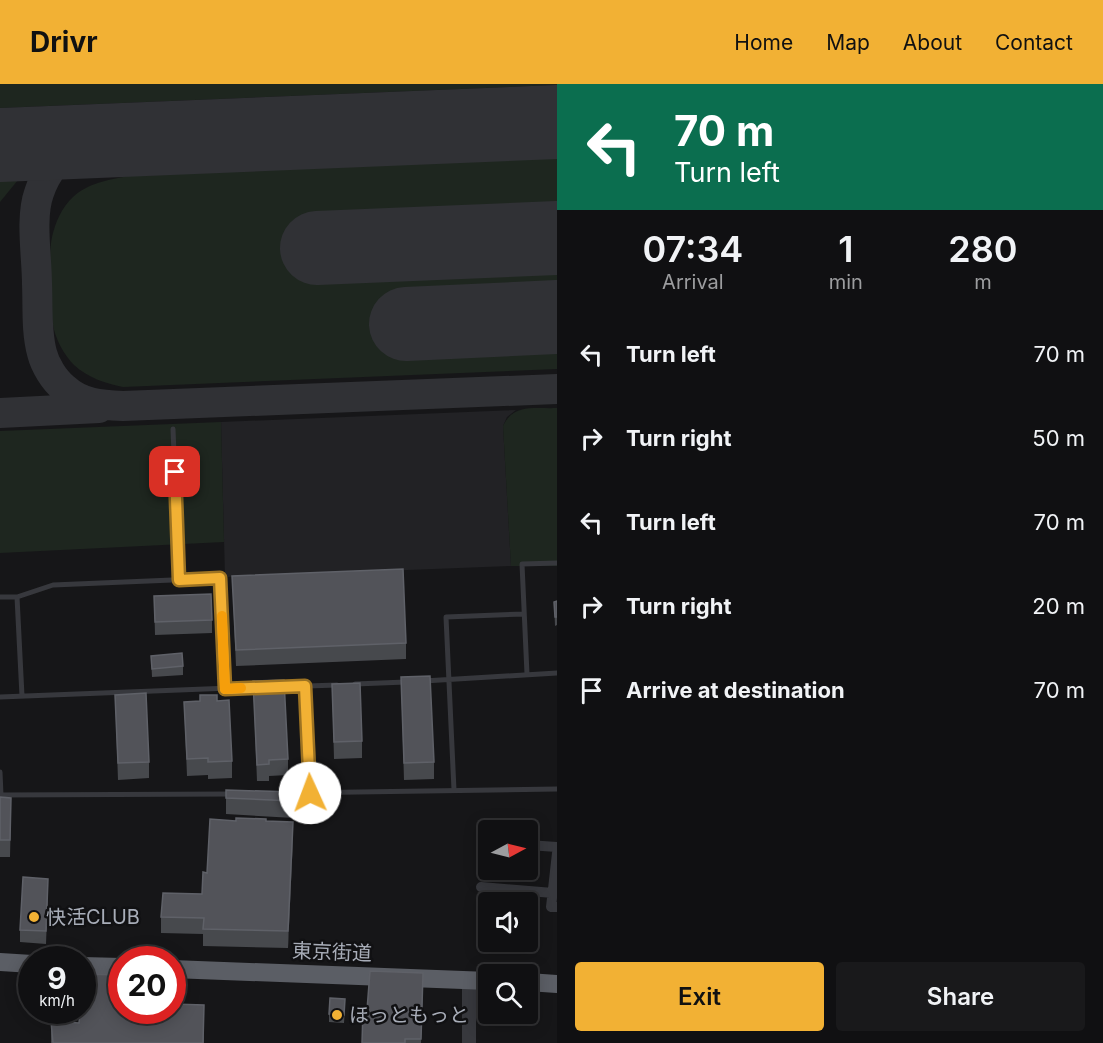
<!DOCTYPE html>
<meta charset="utf-8">
<style>
:root{--surface:#101012;--page:#19191b;--text:#f1f3f6;--muted:#9c9d9f;--line:#303032;--accent:#f2b134}
body{margin:0;font-family:Inter,"Noto Sans JP",sans-serif;background:var(--page);color:var(--text);height:100vh;display:flex;flex-direction:column;font-size:22px;white-space:nowrap}
*{box-sizing:border-box;margin:0}
p{font-size:20px;color:var(--muted)}
.icon{flex:none;width:33px;height:33px;fill:none;stroke:currentColor;stroke-width:2;stroke-linecap:round;stroke-linejoin:round}
.map{position:relative;flex:1;overflow:hidden}
.panel{display:flex;flex-direction:column;background:var(--surface);width:546px}
.panel>*{flex:none}
.banner{background:#0b6e4f;color:#fff;overflow:hidden}
.needle{width:39px;rotate:83deg}
.tools{position:absolute;left:478px;top:736px;display:grid;gap:12px}
.tools a{display:grid;place-items:center;width:60px;height:60px;border-radius:6px;background:var(--surface);box-shadow:0 3px 15px #0003,0 0 0 2px var(--line);font-size:30px}
.speed{position:absolute;left:18px;top:862px;display:flex;gap:12px;font-size:30px;font-weight:700;text-align:center}
.speed>*{display:grid;place-content:center;width:78px;height:78px;border-radius:50%;background:var(--surface);box-shadow:0 3px 15px #0003,0 0 0 2px var(--line);line-height:1}
.speed small{font-size:15px;font-weight:400}
.speed .limit{border:9px solid #d22;background:#fff;color:#111}
.pin{position:absolute;display:grid;place-items:center;width:51px;height:51px;color:#fff;margin:-26px;border-radius:12px;box-shadow:0 3px 9px #0006}
.me{position:absolute;width:66px;margin:-33px;rotate:358deg;stroke-linejoin:round;filter:drop-shadow(0 0 4px #0008)}
.turn{display:flex;align-items:center;gap:21px;height:126px;padding:0 18px;font-size:27px}
.turn .icon{width:78px;height:78px;stroke-width:2.5}
.turn b{display:block;font-size:42px;line-height:51px}
.eta{display:flex;justify-content:space-evenly;align-items:center;height:102px;text-align:center}
.eta b{font-size:36px;font-weight:600;line-height:42px}
.primary-button{display:flex;gap:12px;margin-top:auto;padding:12px 18px}
.primary-button a{flex:1;height:69px;border-radius:6px;background:var(--accent);color:#111;font-size:24px;font-weight:600;line-height:69px;text-align:center}
.primary-button a+a{background:var(--page);color:var(--text)}
ul{padding:0;list-style:none}
li{display:flex;align-items:center;gap:18px;height:84px;padding:0 18px}
li div{flex:1}
li b{display:block;font-size:22px}
li em{font-style:normal}
header{display:flex;align-items:center;gap:36px;box-sizing:border-box;height:84px;padding:0 30px;background:var(--accent);color:#111}
header strong{font-size:28px}
nav{display:flex;gap:33px;margin-inline-start:auto;font-size:21px}
main{display:flex;flex:1;min-height:0}
.map>svg:first-child{display:block}
</style>
<header>
<strong>Drivr</strong>
<nav><a>Home</a><a>Map</a><a>About</a><a>Contact</a></nav>
</header>
<main>
<div class="map">
<svg width="557" height="959" viewBox="0 0 557 959">
<rect width="100%" height="100%" fill="#161618"/>
<path fill="#222225" d="M 516,326 L 507,333 L 503,342 L 511,482 L 225,493 L 221,338 Z"/>
<path fill="#1e261f" d="M 0,0 L 557,0 L 557,1 L 0,24 Z
M 557,74 L 557,285 L 123,303 C 105,299 88,294 74,281 C 64,271 55,254 53,241 C 50,223 48,170 52,153 C 55,139 62,123 73,113 C 88,99 108,96 128,92 Z
M 18,96 L 0,118 L 0,97 Z
M 557,324 L 557,482 L 511,482 L 503,342 C 514,319 534,325 557,324 Z
M 221,338 L 224,458 L 0,469 L 0,347 Z"/>
<g fill="none" stroke-linecap="round" stroke-linejoin="round">
<path stroke="#303135" stroke-width="30" d="M 77,58 C 60,72 46,87 39,109 C 30,134 37,173 37,200 C 38,223 36,247 42,269 C 45,281 54,296 64,304 C 81,320 101,321 123,322 L 557,305
M 0,329 L 99,324"/>
<path stroke="#303135" stroke-width="74" d="M 0,61 L 557,38
M 317,164 L 557,154
M 406,240 L 557,233"/>
<path stroke="#37383d" stroke-width="5" d="M 173,345 L 179,496
M 0,513 L 17,513 L 53,501 L 220,494 L 225,605
M 17,513 L 22,612
M 527,590 L 522,480 L 557,479
M 424,597 L 557,589
M 355,600 L 406,598
M 305,602 L 310,709
M 277,603 L 337,601
M 0,613 L 259,603
M 0,688 L 1,711
M 454,706 L 446,533 L 524,530
M 290,709 L 557,705
M 0,711 L 232,710"/>
<path stroke="#37383d" stroke-width="10" d="M 528,761 L 557,763
M 557,769 L 551,823 L 557,823
M 481,803 L 553,809"/>
<path stroke="#37383d" stroke-width="14" d="M 469,959 L 469,896"/>
<path stroke="#5b5e65" stroke-width="18" d="M 0,878 L 32,880
M 82,882 L 122,883
M 172,885 L 489,897
M 528,898 L 557,900"/>
</g>
<path fill="#47494d" d="M 232,492 L 406,559 L 406,575 L 236,582 Z
M 154,512 L 212,536 L 212,549 L 155,551 Z
M 557,517 L 557,541 L 555,542 L 554,518 Z
M 151,572 L 183,582 L 183,591 L 152,593 Z
M 401,593 L 434,678 L 434,695 L 404,696 Z
M 253,597 L 288,675 L 288,691 L 269,692 L 269,697 L 257,697 Z
M 332,600 L 362,657 L 362,674 L 334,675 Z
M 115,611 L 149,678 L 149,694 L 118,696 Z
M 200,617 L 217,617 L 232,677 L 232,694 L 208,695 L 208,691 L 187,692 L 184,618 Z
M 226,706 L 294,708 L 294,734 L 226,730 Z
M 0,713 L 11,730 L 10,773 L 0,773 Z
M 266,737 L 293,754 L 288,864 L 203,862 L 203,850 L 161,849 L 161,833 L 202,810 L 207,789 Z
M 48,807 L 46,860 L 20,858 L 20,846 Z
M 423,906 L 421,959 L 362,959 L 367,926 Z
M 345,924 L 344,939 L 329,938 L 329,930 Z
M 77,927 L 122,927 L 204,937 L 204,959 L 51,959 L 51,937 L 79,939 L 80,931 L 77,931 Z"/>
<path fill="#2f3033" d="M 293,738 L 293,754 L 288,864 L 288,847 Z"/>
<path fill="#525359" stroke="#5f6168" stroke-width="1.5" d="M 403,485 L 406,559 L 236,566 L 232,492 Z
M 211,510 L 212,536 L 155,538 L 154,512 Z
M 557,517 L 557,533 L 555,533 L 554,518 Z
M 182,569 L 183,582 L 152,585 L 151,572 Z
M 430,592 L 434,678 L 404,679 L 401,593 Z
M 284,596 L 288,675 L 269,676 L 269,680 L 257,681 L 253,597 Z
M 360,599 L 362,657 L 334,658 L 332,600 Z
M 146,609 L 149,678 L 118,679 L 115,611 Z
M 200,611 L 217,611 L 217,617 L 229,616 L 232,677 L 208,678 L 208,674 L 187,675 L 184,618 L 200,617 Z
M 226,706 L 294,708 L 294,717 L 226,714 Z
M 0,713 L 11,714 L 10,756 L 0,756 Z
M 236,734 L 266,735 L 266,737 L 293,738 L 288,847 L 203,845 L 204,834 L 161,833 L 163,809 L 202,810 L 203,788 L 207,789 L 210,735 L 236,737 Z
M 23,793 L 48,795 L 46,847 L 20,846 Z
M 370,887 L 423,889 L 421,955 L 405,955 L 405,959 L 362,959 L 363,926 L 367,926 Z
M 82,890 L 122,891 L 122,927 L 172,927 L 172,920 L 204,921 L 203,959 L 53,959 L 51,937 L 79,939 L 80,927 L 82,927 Z
M 330,914 L 345,915 L 344,931 L 329,930 Z"/>
<g fill="none" stroke-linecap="round" stroke-linejoin="round">
<g stroke="#9d7322" stroke-width="15">
<path id="route" d="M 175,388 L 179,496 L 220,494 L 225,605 L 305,602 L 310,709"/>
</g>
<use href="#route" stroke="#f2b134" stroke-width="10"/>
<path stroke="#f59e0b" stroke-width="10" d="M 222,532 L 225,605 L 241,604"/>
</g>
<g fill="#f2b134" stroke="#111113" stroke-width="2">
<circle cx="34" cy="833" r="6"/>
<circle cx="337" cy="931" r="6"/>
</g>
<g text-anchor="middle" stroke-width="5" stroke-linejoin="round" paint-order="stroke">
<g font-size="20" fill="#a8adb8" stroke="#111113" text-anchor="start">
<text x="46" y="840">快活CLUB</text>
<text x="349" y="938">ほっともっと</text>
</g>
<g font-size="20" fill="#a8adb8" stroke="#111113">
<text transform="translate(332 868) rotate(2)" y="7">東京街道</text>
</g>
</g>
</svg>
<div class="tools">
<a><svg class="needle" viewBox="-14 -14 28 28"><path d="M0-13l5 13h-10z" fill="#e53935"/><path d="M0 13l5-13h-10z" fill="#9c9d9f"/></svg></a>
<a><svg class="icon" aria-label="sound" viewBox="0 0 24 24"><path d="M4 9h4l5-4v14l-5-4H4zM17 9q2 3 0 6"/></svg></a>
<a><svg class="icon" aria-label="search" viewBox="0 0 24 24"><circle cx="10" cy="10" r="6"/><path d="M15 15l6 6"/></svg></a>
</div>
<div class="speed"><div>9<small>km/h</small></div><div class="limit">20</div></div>
<div class="pin" style="left:175px;top:388px;background:#d93025"><svg class="icon" aria-label="arrive" viewBox="0 0 24 24"><path d="M6 21V4h12l-3 4 3 4H6"/></svg></div>
<svg class="me" style="left:310px;top:709px" viewBox="-20 -20 40 40"><circle r="19" fill="#fff"/><path d="M0-13L10 11 0 6-10 11z" fill="#f2b134"/></svg>
</div>
<section class="panel">
<div class="banner">
<div class="turn"><svg class="icon" aria-label="left" viewBox="0 0 24 24"><path d="M17 20v-9H6M10 6l-5 5 5 5"/></svg><div><b>70 m</b>Turn left</div></div>
</div>
<div class="eta">
<div><b>07:34</b><p>Arrival</p></div>
<div><b>1</b><p>min</p></div>
<div><b>280</b><p>m</p></div>
</div>
<ul>
<li><svg class="icon" aria-label="left" viewBox="0 0 24 24"><path d="M17 20v-9H6M10 6l-5 5 5 5"/></svg><div><b>Turn left</b></div><em>70 m</em></li>
<li><svg class="icon" aria-label="right" viewBox="0 0 24 24"><path d="M7 20v-9h11M14 6l5 5-5 5"/></svg><div><b>Turn right</b></div><em>50 m</em></li>
<li><svg class="icon" aria-label="left" viewBox="0 0 24 24"><path d="M17 20v-9H6M10 6l-5 5 5 5"/></svg><div><b>Turn left</b></div><em>70 m</em></li>
<li><svg class="icon" aria-label="right" viewBox="0 0 24 24"><path d="M7 20v-9h11M14 6l5 5-5 5"/></svg><div><b>Turn right</b></div><em>20 m</em></li>
<li><svg class="icon" aria-label="arrive" viewBox="0 0 24 24"><path d="M6 21V4h12l-3 4 3 4H6"/></svg><div><b>Arrive at destination</b></div><em>70 m</em></li>
</ul>
<div class="primary-button"><a>Exit</a><a>Share</a></div>
</section>
</main>
